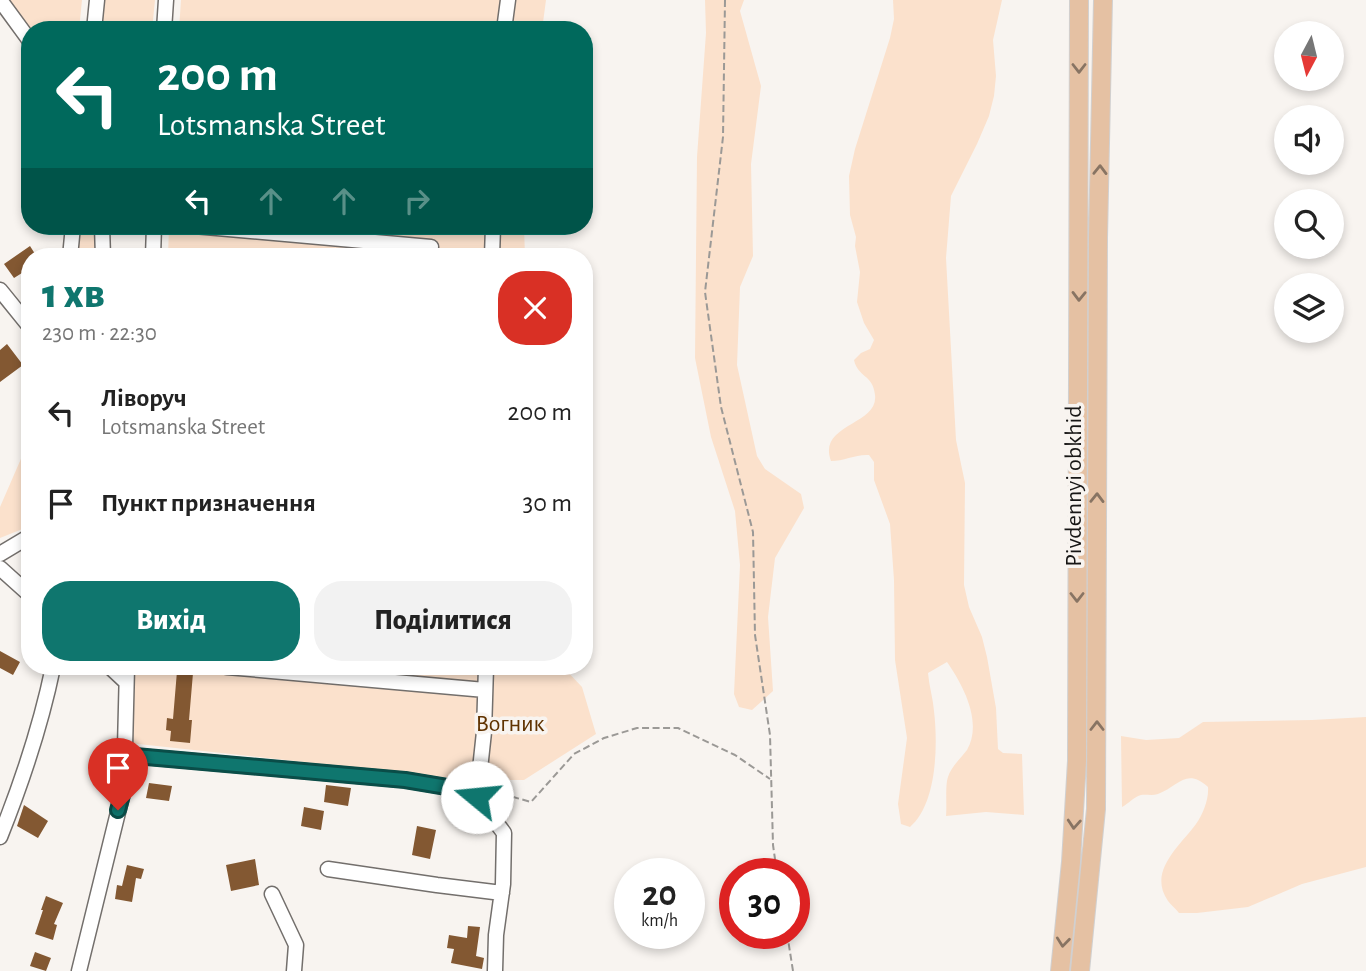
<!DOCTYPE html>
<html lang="uk">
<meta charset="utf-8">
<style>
:root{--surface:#fff;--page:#f2f2f2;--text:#222;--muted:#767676;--accent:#0f766e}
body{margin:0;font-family:"Alegreya Sans",sans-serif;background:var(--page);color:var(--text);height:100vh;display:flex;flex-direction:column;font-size:26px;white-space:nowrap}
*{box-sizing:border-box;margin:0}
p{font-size:23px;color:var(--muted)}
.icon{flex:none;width:38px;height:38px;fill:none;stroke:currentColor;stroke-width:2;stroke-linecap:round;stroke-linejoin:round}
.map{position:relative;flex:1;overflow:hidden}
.drawer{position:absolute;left:21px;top:248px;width:572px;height:427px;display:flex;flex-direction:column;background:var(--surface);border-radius:28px;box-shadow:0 4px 10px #0003}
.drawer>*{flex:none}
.guide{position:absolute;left:21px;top:21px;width:572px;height:214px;border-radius:28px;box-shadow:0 4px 10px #0003;background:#00695c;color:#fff;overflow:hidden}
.needle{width:46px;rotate:187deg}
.tools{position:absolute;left:1274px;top:21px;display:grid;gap:14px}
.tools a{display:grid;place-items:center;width:70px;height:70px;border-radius:50%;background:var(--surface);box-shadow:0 4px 10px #0003;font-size:35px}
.speed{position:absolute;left:614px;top:858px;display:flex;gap:14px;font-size:35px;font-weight:700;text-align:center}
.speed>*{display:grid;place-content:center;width:91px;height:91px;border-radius:50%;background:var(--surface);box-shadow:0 4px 10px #0003;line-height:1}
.speed small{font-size:18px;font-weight:400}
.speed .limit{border:10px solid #d22;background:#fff;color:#111}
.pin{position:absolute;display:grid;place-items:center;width:60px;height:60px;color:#fff;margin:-72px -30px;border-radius:50% 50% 50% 0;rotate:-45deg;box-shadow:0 0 7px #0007}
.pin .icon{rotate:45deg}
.me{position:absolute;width:77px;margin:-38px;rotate:287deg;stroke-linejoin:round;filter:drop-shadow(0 0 5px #0008)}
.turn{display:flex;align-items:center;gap:24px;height:147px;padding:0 21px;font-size:32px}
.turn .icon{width:91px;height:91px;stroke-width:2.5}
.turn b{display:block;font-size:49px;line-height:60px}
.lanes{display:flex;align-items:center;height:66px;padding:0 21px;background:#0003;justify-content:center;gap:35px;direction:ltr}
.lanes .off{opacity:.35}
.round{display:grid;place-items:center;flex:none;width:74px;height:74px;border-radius:28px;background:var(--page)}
.summary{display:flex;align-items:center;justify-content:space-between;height:119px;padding:0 21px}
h1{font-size:42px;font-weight:800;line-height:52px;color:var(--accent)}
.button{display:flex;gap:14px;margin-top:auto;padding:14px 21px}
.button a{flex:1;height:80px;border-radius:28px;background:var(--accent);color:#fff;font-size:28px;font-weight:800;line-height:80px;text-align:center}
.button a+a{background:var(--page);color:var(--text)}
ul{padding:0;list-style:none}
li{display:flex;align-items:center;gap:21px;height:91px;padding:0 21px}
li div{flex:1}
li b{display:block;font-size:26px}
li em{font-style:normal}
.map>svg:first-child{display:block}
</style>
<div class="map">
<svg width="1366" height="971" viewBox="0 0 1366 971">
<rect width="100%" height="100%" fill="#f8f4f0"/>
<path fill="#fbe1cc" d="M 9,0 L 82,0 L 79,30 L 30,30 L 9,5 Z
M 99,0 L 155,0 L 152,30 L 97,30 Z
M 181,0 L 546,0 L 542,30 L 179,30 Z
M 705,0 L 744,0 L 740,11 L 761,86 L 751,164 L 753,256 L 740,287 L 737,365 L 757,456 L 765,469 L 801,494 L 804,508 L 775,558 L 768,617 L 773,691 L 752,710 L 739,707 L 734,694 L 740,565 L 735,511 L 711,437 L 695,358 L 697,157 L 706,33 Z
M 893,0 L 1002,0 L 993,40 L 996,76 L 994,96 L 989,116 L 977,144 L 951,196 L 946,258 L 956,440 L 965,483 L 964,585 L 969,607 L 982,637 L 987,657 L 996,708 L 998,749 L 1003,753 L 1022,754 L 1024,815 L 986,812 L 946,816 C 947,807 945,785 948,777 C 951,767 961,758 967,750 C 983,722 963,685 947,662 L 928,673 C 929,686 933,698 934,711 C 938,745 937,804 910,827 L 901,824 L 898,804 L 907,738 L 895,660 L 894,580 L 890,524 L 874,480 L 874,462 L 869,455 C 856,454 844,461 831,461 C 817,424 879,425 875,395 C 873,374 858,378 854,360 L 861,353 L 870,349 L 874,340 L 864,323 L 857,302 L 860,272 L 855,246 L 856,237 L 850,215 L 849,176 L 855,149 L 890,38 L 894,19 Z
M 78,226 L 98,226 L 98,257 L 76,257 Z
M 169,226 L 524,226 L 525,257 L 168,257 Z
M 30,438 L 30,526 L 0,538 L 0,507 Z
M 136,667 L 563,667 L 582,687 L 596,734 L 524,780 L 469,780 L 129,743 Z
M 1366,717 L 1366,867 L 1302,884 L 1248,907 L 1197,913 L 1179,913 C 1176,909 1171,905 1168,901 C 1147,871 1181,845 1196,824 C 1203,814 1209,799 1208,787 C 1186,767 1178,787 1158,794 C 1152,796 1146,794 1141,795 C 1135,796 1128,804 1122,807 L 1121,736 L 1146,740 L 1179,738 L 1203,722 L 1312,720 Z"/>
<path fill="#835832" d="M 30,246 L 37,257 L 30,257 L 30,285 L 22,273 L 14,278 L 4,264 Z
M 7,344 L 23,365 L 0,382 L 0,350 Z
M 0,651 L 20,662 L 13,675 L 0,668 Z
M 177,671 L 193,673 L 189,720 L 192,720 L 190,743 L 170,741 L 171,731 L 166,730 L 167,718 L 173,719 Z
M 149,783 L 172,786 L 169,801 L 146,798 Z
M 326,785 L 351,788 L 348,806 L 324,802 Z
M 24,805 L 48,821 L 38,838 L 17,826 Z
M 304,807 L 324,811 L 321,830 L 301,826 Z
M 417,826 L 436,830 L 430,859 L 412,855 Z
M 255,859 L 259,885 L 231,891 L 226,865 Z
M 127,865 L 144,869 L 141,879 L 136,878 L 132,902 L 115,899 L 117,885 L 122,886 Z
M 46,896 L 63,903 L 54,924 L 57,925 L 53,940 L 35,934 L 43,910 L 41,910 Z
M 468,926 L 480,927 L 476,956 L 484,958 L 482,969 L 451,963 L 454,949 L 447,948 L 449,935 L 467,938 Z
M 35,952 L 51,958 L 46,971 L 30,966 Z"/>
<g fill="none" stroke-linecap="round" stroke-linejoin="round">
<g stroke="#736f6c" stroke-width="17">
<path id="minor" d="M 0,0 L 30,41
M 94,30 L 97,0
M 164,30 L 166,0
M 504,30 L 508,0
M 102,226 L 103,257
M 194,226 L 431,247
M 70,257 L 73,226
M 153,257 L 154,226
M 492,257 L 493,226
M 0,290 L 30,327
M 0,554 L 30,536
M 0,568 L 30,595
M 110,667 L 126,682
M 227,667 L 485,690
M 124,755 L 405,780 L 459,789 L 477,797
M 477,797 L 504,833 L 503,884 L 496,935 L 495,971
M 477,797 L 484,732 L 486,667
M 0,837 C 22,782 41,725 53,667
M 328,869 L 437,885 L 502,893
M 272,894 L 296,945 L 294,971
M 79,971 L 124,788 L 127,667"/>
</g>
<g stroke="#d1d0d0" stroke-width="20">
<path id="major" d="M 1060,971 L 1071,862 L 1077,761 L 1079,0
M 1080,971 L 1096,809 L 1098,238 L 1103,0"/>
</g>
<path stroke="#9b9996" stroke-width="2" stroke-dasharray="7 3.5" stroke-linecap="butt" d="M 725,0 L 723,137 L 705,292 L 721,407 L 753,532 L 755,635 L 770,735 L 773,845 L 777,873
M 492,791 L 531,802 L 574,754 L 604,738 L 637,728 L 678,728 L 735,755 L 770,779
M 787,933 L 793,971"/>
<use href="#minor" stroke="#fff" stroke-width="14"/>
<use href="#major" stroke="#e5c1a3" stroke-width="18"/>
</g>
<defs><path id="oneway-chevron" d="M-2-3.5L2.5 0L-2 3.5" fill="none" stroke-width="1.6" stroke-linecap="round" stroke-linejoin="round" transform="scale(1.75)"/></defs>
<g stroke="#887463">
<use href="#oneway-chevron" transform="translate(1079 68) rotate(90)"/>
<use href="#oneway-chevron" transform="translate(1100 170) rotate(-89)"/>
<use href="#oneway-chevron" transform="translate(1079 296) rotate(91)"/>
<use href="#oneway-chevron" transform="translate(1097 498) rotate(-89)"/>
<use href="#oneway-chevron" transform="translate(1077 597) rotate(90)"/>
<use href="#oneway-chevron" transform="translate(1097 726) rotate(-90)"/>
<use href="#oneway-chevron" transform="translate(1074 824) rotate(94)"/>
<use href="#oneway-chevron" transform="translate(1063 942) rotate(96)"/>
</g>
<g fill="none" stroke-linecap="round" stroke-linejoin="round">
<g stroke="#0a4d48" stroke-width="18">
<path id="route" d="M 118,810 L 124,788 L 124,755 L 405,780 L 459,789 L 477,797"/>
</g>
<use href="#route" stroke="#0f766e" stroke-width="12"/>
</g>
<g text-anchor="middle" stroke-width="7" stroke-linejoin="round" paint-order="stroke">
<g font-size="24" fill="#171615" stroke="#f8f4f0">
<text transform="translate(1073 486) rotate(-90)" y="8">Pivdennyi obkhid</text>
</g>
<g font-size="24" fill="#603301" stroke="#f8f4f0">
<text x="510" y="731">Вогник</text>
</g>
</g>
</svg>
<div class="tools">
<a><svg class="needle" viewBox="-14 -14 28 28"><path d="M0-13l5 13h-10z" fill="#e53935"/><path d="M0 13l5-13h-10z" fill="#767676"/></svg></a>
<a><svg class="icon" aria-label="sound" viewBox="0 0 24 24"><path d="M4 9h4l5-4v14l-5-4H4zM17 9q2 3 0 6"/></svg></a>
<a><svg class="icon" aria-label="search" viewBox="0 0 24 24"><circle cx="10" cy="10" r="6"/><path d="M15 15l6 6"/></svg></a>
<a><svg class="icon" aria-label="layers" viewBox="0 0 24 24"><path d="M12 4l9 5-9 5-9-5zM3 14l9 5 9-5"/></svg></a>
</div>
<div class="speed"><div>20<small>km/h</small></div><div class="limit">30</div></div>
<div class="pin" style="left:118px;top:810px;background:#d93025"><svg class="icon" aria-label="arrive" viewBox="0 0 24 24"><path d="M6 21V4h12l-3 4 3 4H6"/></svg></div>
<svg class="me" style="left:477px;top:797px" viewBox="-20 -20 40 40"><circle r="19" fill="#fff"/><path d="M0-13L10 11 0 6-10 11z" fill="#0f766e"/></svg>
<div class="guide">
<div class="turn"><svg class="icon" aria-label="left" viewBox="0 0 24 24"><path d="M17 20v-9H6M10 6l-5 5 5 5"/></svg><div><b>200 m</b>Lotsmanska Street</div></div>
<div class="lanes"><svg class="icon" aria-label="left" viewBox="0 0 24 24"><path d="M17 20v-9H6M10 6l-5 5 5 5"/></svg><svg class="icon off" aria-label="ahead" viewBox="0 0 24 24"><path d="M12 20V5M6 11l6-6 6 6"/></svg><svg class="icon off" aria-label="ahead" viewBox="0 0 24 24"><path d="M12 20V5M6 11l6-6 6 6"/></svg><svg class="icon off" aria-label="right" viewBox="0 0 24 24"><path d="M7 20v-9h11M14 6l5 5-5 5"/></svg></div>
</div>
<section class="drawer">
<div class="summary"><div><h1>1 хв</h1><p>230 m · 22:30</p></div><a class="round" style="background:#d93025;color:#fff"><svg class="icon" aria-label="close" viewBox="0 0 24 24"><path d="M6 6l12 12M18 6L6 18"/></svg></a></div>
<ul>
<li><svg class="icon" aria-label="left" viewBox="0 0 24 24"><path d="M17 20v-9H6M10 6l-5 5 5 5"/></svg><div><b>Ліворуч</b><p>Lotsmanska Street</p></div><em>200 m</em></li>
<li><svg class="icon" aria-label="arrive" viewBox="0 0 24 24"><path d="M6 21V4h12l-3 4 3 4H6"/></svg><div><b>Пункт призначення</b></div><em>30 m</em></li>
</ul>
<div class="button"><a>Вихід</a><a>Поділитися</a></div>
</section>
</div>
